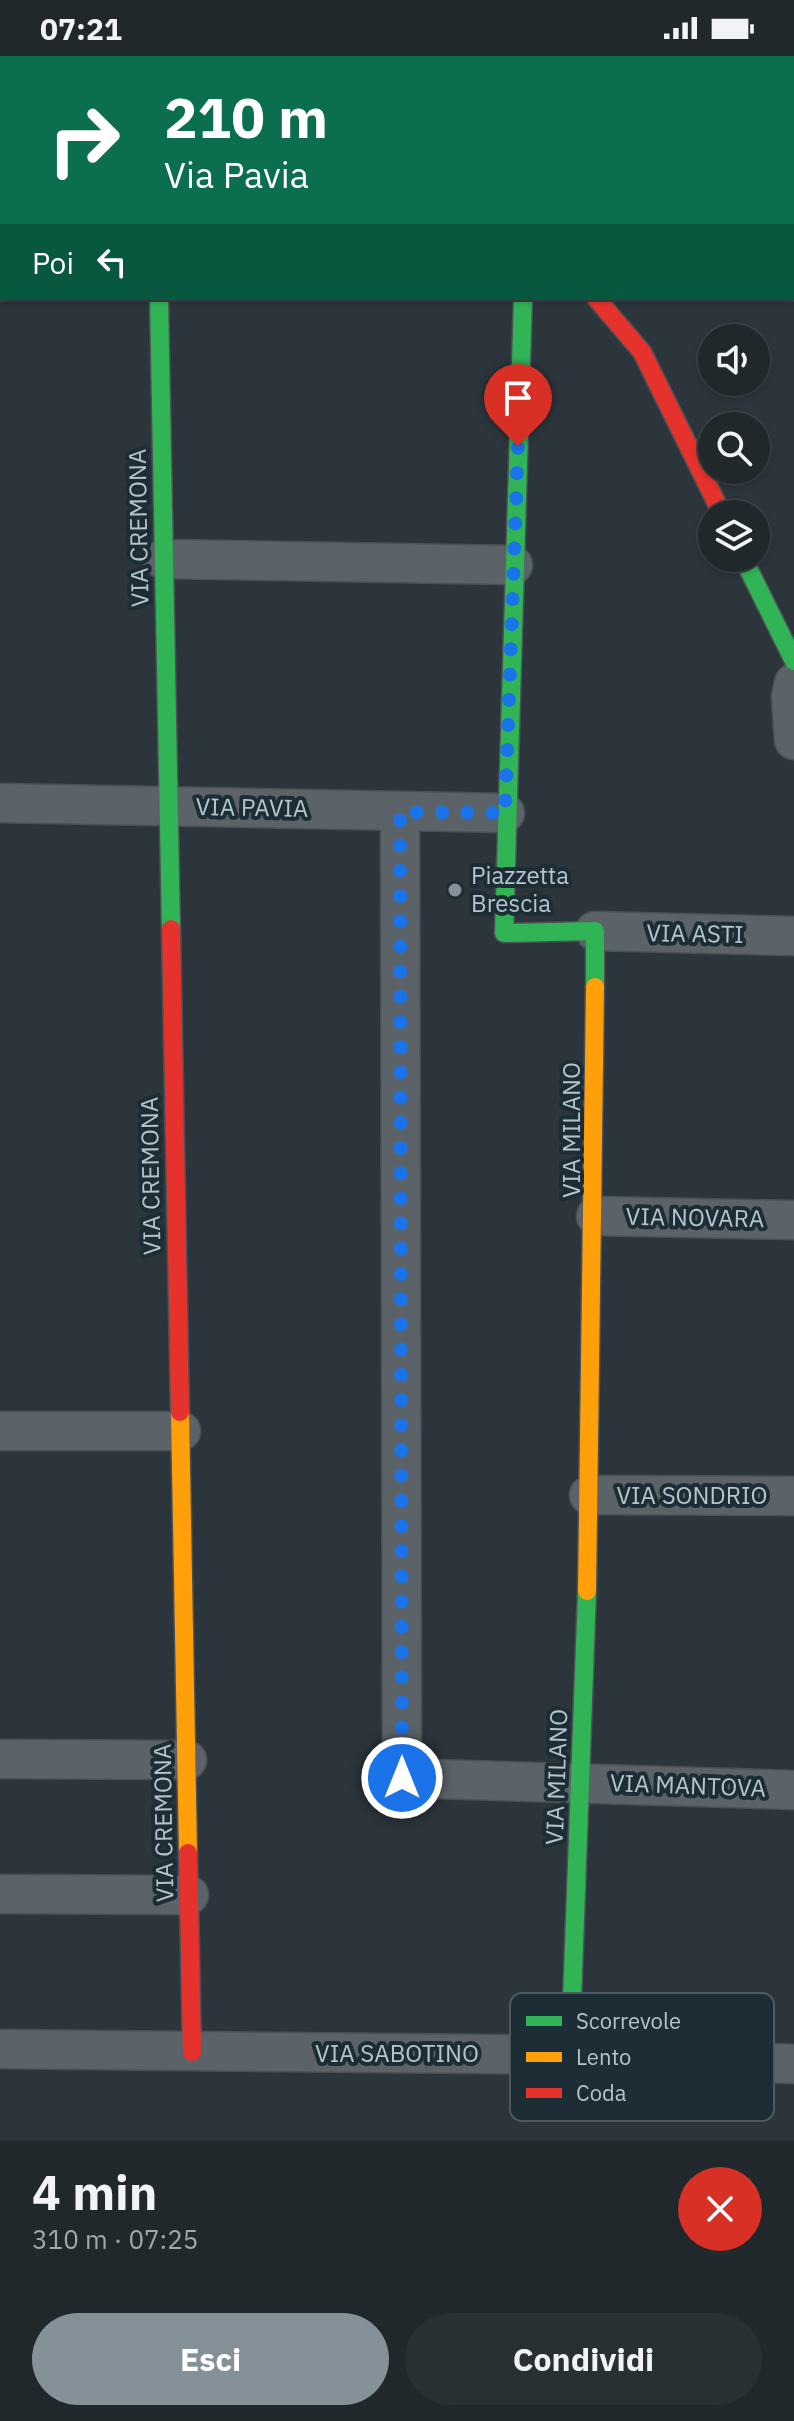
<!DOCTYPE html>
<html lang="it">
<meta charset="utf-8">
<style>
:root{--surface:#20282c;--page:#283034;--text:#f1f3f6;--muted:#a2a6a9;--line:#3d4448;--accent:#859199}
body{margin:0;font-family:"IBM Plex Sans",sans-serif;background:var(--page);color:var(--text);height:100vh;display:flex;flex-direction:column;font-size:30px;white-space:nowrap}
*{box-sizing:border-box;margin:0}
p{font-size:26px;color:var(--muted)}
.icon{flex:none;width:44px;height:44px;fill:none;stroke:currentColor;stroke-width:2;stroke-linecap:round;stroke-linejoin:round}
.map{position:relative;height:2085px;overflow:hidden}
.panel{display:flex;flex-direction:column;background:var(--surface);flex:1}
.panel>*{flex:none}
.top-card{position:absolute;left:0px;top:0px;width:794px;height:244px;box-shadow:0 2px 6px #0004,0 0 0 2px var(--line);background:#0b6e4f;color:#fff;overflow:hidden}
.fabs{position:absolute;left:698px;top:268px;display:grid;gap:16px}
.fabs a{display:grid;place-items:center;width:72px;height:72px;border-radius:50%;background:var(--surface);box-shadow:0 2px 6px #0004,0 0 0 2px var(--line);font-size:40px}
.pin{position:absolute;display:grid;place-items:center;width:68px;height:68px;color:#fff;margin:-82px -34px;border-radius:50% 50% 50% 0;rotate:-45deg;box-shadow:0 0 8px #0007}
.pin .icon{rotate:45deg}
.me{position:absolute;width:88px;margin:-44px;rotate:0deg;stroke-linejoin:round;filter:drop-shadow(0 0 6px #0008)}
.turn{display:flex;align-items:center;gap:28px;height:168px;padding:0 32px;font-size:36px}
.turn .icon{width:104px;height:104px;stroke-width:2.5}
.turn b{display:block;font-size:56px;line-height:68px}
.then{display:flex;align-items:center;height:76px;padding:0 32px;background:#0003;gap:16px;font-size:30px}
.round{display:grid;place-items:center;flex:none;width:84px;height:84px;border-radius:42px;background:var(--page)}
.overview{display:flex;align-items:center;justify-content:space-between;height:136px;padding:0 32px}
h1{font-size:48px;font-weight:700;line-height:60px}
.button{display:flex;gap:16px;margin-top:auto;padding:16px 32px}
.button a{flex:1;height:92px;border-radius:48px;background:var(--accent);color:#fff;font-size:32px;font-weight:700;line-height:92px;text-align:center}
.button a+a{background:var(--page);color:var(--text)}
.status{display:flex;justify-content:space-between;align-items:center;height:56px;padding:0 40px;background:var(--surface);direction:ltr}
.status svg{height:22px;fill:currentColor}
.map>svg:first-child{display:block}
</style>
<div class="status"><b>07:21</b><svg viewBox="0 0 49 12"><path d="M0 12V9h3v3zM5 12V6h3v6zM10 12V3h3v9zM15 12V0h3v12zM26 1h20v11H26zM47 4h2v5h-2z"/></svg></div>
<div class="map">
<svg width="794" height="2085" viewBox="0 0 794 2085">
<rect width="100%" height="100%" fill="#2b353b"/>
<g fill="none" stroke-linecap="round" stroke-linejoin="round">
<g stroke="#495155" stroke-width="41">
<path id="street" d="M 131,2 L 131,0
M 346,2 L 346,0
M 555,2 L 555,0
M 792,194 L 794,194
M 163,503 L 513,509
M 794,627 L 791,641 L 794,684
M 0,747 L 505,757
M 400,756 L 402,1722 L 794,1734
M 595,875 L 794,880
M 596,1160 L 794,1164
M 0,1375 L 181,1375
M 589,1439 L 794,1440
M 0,1703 L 187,1704
M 0,1838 L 189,1839
M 0,1993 L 570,1999 L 794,2008"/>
</g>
<g stroke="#495155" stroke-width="21">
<path id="fast" d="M 159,242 L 171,873
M 523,242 L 504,877 L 595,875 L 595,931
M 743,502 L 794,605
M 570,1999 L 587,1535"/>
</g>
<g stroke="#495155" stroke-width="21">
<path id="slow" d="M 0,202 L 2,202
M 180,1356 L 188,1797
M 587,1535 L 595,931"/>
</g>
<g stroke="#495155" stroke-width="21">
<path id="jam" d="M 596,242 L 642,296 L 722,458
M 171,873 L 180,1356
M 188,1797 L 192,1996"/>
</g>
<use href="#street" stroke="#5c6368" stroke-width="38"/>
<use href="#fast" stroke="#30b455" stroke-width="18"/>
<use href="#slow" stroke="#ff9f0a" stroke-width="18"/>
<use href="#jam" stroke="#e5322d" stroke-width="18"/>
</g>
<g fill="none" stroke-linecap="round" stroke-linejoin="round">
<path stroke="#1a73e8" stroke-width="14" stroke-dasharray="0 25.2" d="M 402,1722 L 400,756 L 505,757 L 518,390"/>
</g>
<circle fill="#859199" stroke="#1d2d36" stroke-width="3" cx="455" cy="834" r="8"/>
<g text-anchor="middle" stroke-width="8" stroke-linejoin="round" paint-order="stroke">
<g font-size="24" fill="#b5c3cc" stroke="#1d2d36">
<text transform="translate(139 472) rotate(-91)" y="8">VIA CREMONA</text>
<text transform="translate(252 752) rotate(1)" y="8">VIA PAVIA</text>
<text transform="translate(695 878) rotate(1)" y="8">VIA ASTI</text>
<text transform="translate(572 1074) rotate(-90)" y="8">VIA MILANO</text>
<text transform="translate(151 1120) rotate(-91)" y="8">VIA CREMONA</text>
<text transform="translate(695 1162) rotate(1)" y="8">VIA NOVARA</text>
<text x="692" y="1448">VIA SONDRIO</text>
<text transform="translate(557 1721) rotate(-88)" y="8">VIA MILANO</text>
<text transform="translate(688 1730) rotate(2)" y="8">VIA MANTOVA</text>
<text transform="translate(164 1767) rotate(-91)" y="8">VIA CREMONA</text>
<text x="397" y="2006">VIA SABOTINO</text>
</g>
<g font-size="24" fill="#b5c3cc" stroke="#1d2d36" text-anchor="start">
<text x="471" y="828">Piazzetta<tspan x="471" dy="28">Brescia</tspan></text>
</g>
</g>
<rect x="510" y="1937" width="264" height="128" rx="12" fill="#1d2d36" stroke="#4b5a63" stroke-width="2"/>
<rect x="526" y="1960" width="36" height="10" fill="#30b455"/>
<rect x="526" y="1996" width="36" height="10" fill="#ff9f0a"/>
<rect x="526" y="2032" width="36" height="10" fill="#e5322d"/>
<g font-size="22" fill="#b5c3cc">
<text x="576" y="1973">Scorrevole</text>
<text x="576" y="2009">Lento</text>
<text x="576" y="2045">Coda</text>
</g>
</svg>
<div class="fabs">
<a><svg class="icon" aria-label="sound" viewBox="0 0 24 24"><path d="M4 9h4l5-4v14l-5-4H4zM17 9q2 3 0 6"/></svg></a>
<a><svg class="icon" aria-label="search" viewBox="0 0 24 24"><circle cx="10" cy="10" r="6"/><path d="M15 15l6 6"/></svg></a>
<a><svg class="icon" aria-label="layers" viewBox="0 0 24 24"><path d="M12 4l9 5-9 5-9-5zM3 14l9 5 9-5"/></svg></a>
</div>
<div class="pin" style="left:518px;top:390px;background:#d93025"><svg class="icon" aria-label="arrive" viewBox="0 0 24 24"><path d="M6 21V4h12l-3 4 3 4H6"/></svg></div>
<svg class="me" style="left:402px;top:1722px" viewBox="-20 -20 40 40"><circle r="17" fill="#1a73e8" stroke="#fff" stroke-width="3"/><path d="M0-11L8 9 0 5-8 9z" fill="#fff"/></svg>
<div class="top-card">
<div class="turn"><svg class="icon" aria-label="right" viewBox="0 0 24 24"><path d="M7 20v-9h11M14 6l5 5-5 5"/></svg><div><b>210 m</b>Via Pavia</div></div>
<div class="then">Poi<svg class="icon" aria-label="left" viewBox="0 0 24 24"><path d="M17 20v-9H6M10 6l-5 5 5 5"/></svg></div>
</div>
</div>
<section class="panel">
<div class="overview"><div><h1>4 min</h1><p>310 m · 07:25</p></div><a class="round" style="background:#d93025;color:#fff"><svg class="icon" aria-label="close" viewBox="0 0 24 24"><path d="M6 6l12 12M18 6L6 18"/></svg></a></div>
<div class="button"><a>Esci</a><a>Condividi</a></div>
</section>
